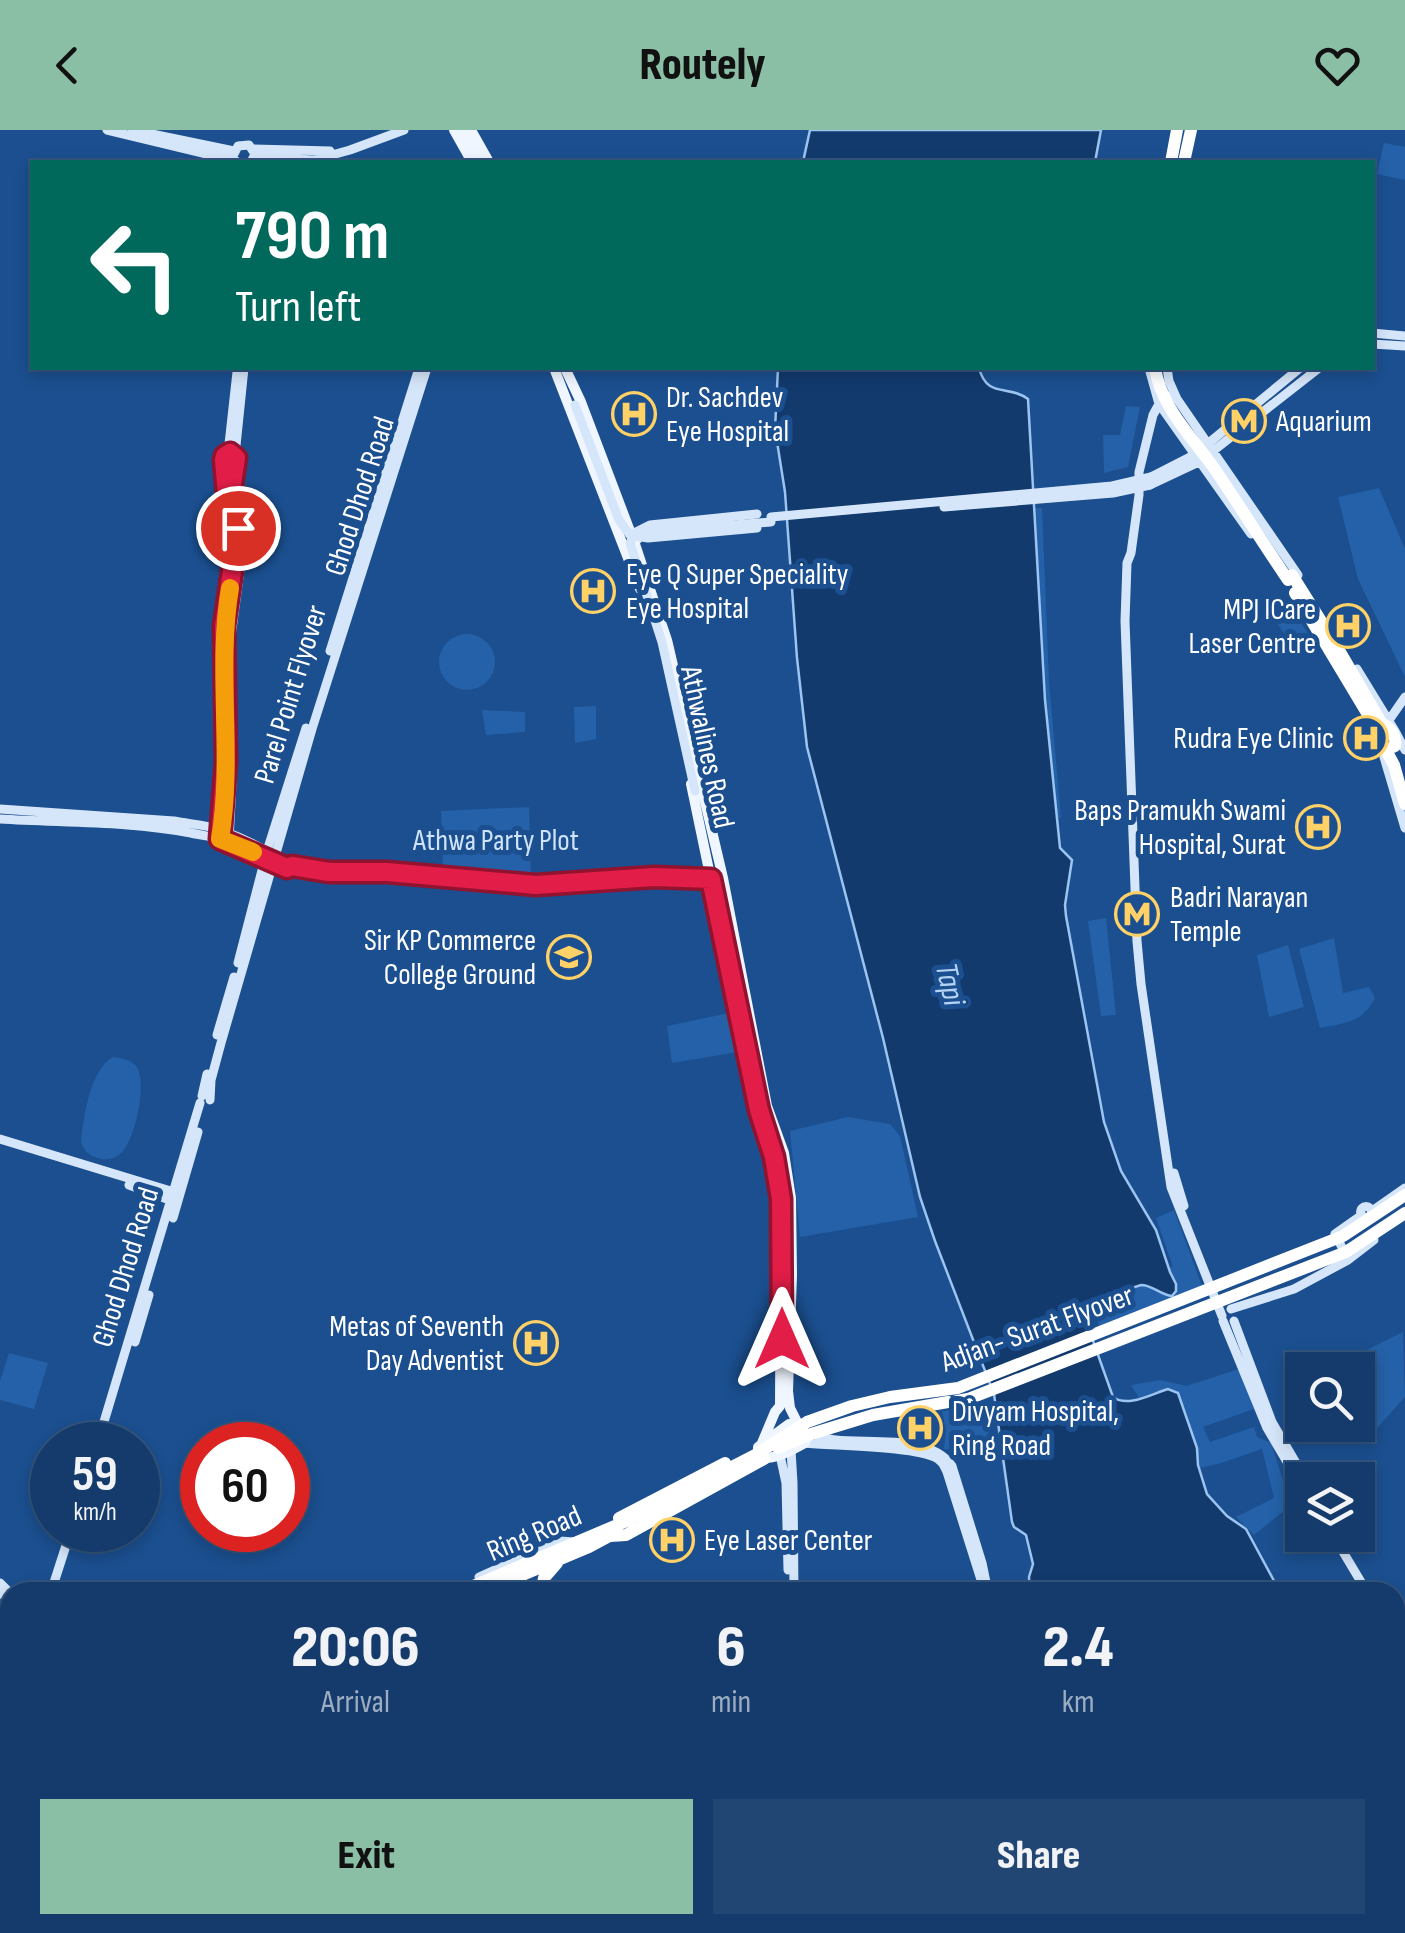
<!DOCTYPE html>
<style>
:root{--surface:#143b6b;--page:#214673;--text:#f1f3f6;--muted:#9dadc1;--line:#33557e;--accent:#8abfa5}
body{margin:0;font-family:"Sofia Sans Condensed",sans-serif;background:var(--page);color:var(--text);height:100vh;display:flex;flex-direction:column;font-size:38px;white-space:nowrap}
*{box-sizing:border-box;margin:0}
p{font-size:32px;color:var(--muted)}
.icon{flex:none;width:55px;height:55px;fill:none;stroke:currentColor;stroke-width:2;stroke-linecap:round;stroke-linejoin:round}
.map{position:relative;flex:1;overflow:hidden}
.side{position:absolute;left:0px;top:1452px;width:1405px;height:352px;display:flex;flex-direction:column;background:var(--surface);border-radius:30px 30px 0 0;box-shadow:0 5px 15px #0003,0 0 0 2px var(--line)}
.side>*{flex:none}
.guide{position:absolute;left:30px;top:30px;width:1345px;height:210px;border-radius:0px;box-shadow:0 5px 15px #0003,0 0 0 2px var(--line);background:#00695c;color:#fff;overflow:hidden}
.buttons{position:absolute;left:1285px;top:1222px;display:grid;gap:20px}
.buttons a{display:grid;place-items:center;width:90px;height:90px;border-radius:0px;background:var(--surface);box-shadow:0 5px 15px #0003,0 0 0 2px var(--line);font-size:50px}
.speed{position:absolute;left:30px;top:1292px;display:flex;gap:20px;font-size:50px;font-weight:700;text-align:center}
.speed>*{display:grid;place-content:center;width:130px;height:130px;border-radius:50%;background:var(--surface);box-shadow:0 5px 15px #0003,0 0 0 2px var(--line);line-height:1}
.speed small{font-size:25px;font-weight:400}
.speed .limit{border:15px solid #d22;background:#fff;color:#111}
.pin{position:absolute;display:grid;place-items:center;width:85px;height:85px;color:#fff;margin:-42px;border:5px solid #fff;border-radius:50%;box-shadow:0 2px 10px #0007}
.me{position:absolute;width:110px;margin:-55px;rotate:0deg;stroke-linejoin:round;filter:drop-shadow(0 0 8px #0008)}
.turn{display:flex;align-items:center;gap:35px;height:210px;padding:0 40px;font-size:45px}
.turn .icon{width:130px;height:130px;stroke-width:2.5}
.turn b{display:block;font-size:70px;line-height:85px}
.eta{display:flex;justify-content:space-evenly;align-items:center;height:170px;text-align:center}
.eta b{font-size:60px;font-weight:800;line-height:70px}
.primary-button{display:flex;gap:20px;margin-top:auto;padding:20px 40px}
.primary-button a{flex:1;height:115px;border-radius:0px;background:var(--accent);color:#111;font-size:40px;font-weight:800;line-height:115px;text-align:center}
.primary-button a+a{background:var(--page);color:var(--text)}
header{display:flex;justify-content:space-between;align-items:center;height:130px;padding:0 40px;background:var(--accent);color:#111;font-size:45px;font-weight:800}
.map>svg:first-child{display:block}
</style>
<header><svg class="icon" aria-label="back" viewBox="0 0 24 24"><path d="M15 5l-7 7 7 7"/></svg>Routely<svg class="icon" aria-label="heart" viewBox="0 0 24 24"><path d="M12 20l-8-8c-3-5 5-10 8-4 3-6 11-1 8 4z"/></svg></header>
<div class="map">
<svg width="1405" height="1803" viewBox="0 0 1405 1803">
<rect width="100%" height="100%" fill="#1b4f8f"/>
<path fill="#2461a8" d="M 1384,13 L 1405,17 L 1405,50 L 1377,44 Z
M 1126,276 L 1140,277 L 1128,337 L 1104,343 L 1103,305 L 1120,305 Z
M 1379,358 L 1405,419 L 1405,547 L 1358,449 L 1338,367 Z
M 1032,378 L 1042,378 L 1049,551 L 1061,688 L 1051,687 Z
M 1272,476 L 1278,485 L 1291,476 L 1310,507 L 1293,518 L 1268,479 Z
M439 532a28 28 0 1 1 56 0a28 28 0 1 1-56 0Z
M 596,576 L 596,609 L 575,613 L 574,577 Z
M 482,580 L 525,582 L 525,602 L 486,605 Z
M 529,677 L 531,746 L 443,739 L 441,681 Z
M 1106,788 L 1116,885 L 1101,886 L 1088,791 Z
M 1334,808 L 1343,863 L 1369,857 L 1375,868 C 1362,893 1346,893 1320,898 L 1299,819 Z
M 1288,815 L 1304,877 L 1269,887 L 1257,825 Z
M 734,882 L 738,922 L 672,933 L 667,896 Z
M 113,927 C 120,928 129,929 135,935 C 149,948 135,1013 120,1024 C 114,1029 106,1031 98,1028 C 89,1026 85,1021 81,1013 C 83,989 90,939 113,927 Z
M 848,987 L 890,994 L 900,1006 L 918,1087 L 800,1107 L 790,1001 Z
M 1174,1080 L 1202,1156 L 1099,1196 L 1082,1144 L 1173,1137 L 1156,1088 Z
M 1403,1202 L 1405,1267 L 1369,1307 L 1358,1290 L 1358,1240 L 1318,1240 L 1346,1230 Z
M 9,1223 L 48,1233 L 34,1279 L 0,1270 L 0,1251 Z
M 1239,1239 L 1254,1279 L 1203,1297 L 1210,1312 L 1254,1297 L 1257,1307 L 1271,1313 L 1291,1375 L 1254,1405 L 1236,1387 L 1274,1368 L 1262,1319 L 1221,1333 L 1187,1341 L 1177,1330 L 1131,1255 L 1161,1250 L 1186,1256 Z
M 958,1280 L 960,1295 L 987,1291 L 990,1310 L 965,1309 L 965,1320 L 944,1319 L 946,1300 L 942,1281 Z
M 1395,1539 L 1405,1549 L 1405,1625 L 1395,1616 Z"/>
<path fill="#123a6d" stroke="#9cc4f0" stroke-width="2.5" d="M 810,0 L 1101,0 L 1095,32 L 803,32 Z
M 778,238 L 979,238 C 987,269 1009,254 1028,269 L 1045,570 L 1060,718 L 1072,730 L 1065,775 L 1066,786 L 1104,992 L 1121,1041 L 1156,1100 L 1170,1142 L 1176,1154 L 1176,1161 L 1172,1166 C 1160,1165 1153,1155 1141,1155 L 1100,1168 L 1089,1177 L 1087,1194 L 1113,1267 C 1128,1278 1151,1264 1168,1259 L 1178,1263 L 1197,1318 L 1198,1335 L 1207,1364 L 1227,1386 L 1246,1399 L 1280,1462 L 1030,1462 L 1029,1447 L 1033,1434 L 1026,1405 L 1014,1397 L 1012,1392 L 994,1264 L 935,1111 L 920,1067 L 883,908 L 807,617 L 797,528 L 785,362 L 775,299 Z
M 1395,1638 L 1405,1646 L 1405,1803 L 1169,1803 L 1162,1795 L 1395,1795 Z"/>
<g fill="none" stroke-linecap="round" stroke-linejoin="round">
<path stroke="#d6e6fa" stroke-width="9" d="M 107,0 L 236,31
M 133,0 L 234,21
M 253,19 L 330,21
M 234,24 L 238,16 L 249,15 L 255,24 L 251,32
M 255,27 L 314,30 L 350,20 L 404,0
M 1372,203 L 1405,206
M 1372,214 L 1405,216
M 1149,238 L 1159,274 L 1251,404
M 1167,238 L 1169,251 L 1177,269 L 1298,445
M 1174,263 L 1159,274 L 1153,285 L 1139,342 L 1139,365 L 1131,423 L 1127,433 L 1125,491 L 1137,811 L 1141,854 L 1171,1057 L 1222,1186
M 228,323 L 237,242
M 235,325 L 244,238
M 1151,347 L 1194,325 L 1300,238
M 1150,355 L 1199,332 L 1319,238
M 637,410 L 644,403 L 649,402 L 771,392
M 330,521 L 419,238
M 1357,539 L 1395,601 L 1405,620
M 1387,593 L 1405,567
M 1384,627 L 1405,698
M 0,679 L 174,691 C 189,694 207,695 221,700 C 245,709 271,722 292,736 C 273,738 249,718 229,711 C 217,707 204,706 191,703 C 128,691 64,693 0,689
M 220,706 L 225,642 L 224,503 L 233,434 L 226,360 L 226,333
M 229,709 L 233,635 L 230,514 L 241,433 L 232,354 L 234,333
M 292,736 L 329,742 L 387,742 L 536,755 L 654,747 L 713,749
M 238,833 L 267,721 L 306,598
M 217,905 L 234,847
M 202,966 L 207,944
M 210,970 L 211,950 L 221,913 L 312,599 L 427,238
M 0,1009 L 174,1062 L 179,1061
M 1174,1043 L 1184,1076
M 129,1055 L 175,1072
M1360.5 1082a5.5 5.5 0 1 1 11 0a5.5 5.5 0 1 1-11 0Z
M 1375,1079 L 1405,1058
M 173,1088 L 198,1002
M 1347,1127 L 1335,1104 L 1362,1085
M 1231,1179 L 1294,1159 L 1348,1130 L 1374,1110
M 1223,1191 L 1267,1298 L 1302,1357
M 1234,1191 L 1272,1292 L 1306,1350
M 135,1212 L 149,1165
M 812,1304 C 820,1306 828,1309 836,1310 C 869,1314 931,1304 952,1336 L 982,1433 L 988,1462
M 805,1313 C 833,1316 917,1316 938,1329 C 944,1333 944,1336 947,1342 L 982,1453
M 97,1315 L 200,973
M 791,1320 L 793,1353 L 794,1462
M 780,1325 L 786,1353 L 788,1440
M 1333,1405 L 1367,1462
M 479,1447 L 560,1411 L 574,1412
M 0,1453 L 10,1463
M 0,1462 L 10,1472
M 51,1462 L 71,1400
M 1395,1505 L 1405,1523
M 1395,1517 L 1405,1535
M 0,1532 L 10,1533
M 0,1541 L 10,1542
M 525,1795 L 541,1803
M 680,1795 L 683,1803
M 874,1795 L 876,1803
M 498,1798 L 519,1803
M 487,1803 L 488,1795
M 648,1803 L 661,1797
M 1014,1803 L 1028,1803
M 1034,1803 L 1060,1795
M 1064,1803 L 1079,1795"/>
<path stroke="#f0f6ff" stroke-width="10" d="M 454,0 L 472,32
M 471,0 L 489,32
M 554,238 L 640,459
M 565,238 L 581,272 L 636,417 L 667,510 L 723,748 L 767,976 L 784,1023 L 791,1068 L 792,1145 L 788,1261 L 790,1278 L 798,1294
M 691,654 L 759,980 L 774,1027 L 781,1069 L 780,1276 L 775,1282 L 762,1313
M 789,1294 L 798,1294 L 803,1299 L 806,1309 L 805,1313 C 791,1321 774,1330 758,1328 L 758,1317 Z"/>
<path stroke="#fff" stroke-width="12" d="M 1171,32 L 1177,0
M 1184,32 L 1191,0
M 1292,445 L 1336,515 L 1382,594
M 1295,463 L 1376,598
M 1382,594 C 1391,596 1397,608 1395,616 L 1386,620 C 1379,616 1374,607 1376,598 Z
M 1386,620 L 1394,635 L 1405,674
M 619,1388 L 725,1333
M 610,1406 L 626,1405 L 764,1329
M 499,1456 L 519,1457 L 536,1462
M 548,1461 L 543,1453 L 544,1448 L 557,1433
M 459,1462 L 629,1390
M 482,1462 L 589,1417 L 615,1403
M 208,1803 L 210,1795
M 220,1803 L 222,1795"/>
<path stroke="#d6e6fa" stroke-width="9" d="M 575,275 L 619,390 L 630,405 L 648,408 L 757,398
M 944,377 L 1113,363 L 1150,355
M 771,387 L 1112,356 L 1151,347
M 695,661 L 662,512 L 630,413 L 636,402 L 650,395 L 757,384"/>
<path stroke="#f0f6ff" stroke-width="10" d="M 461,0 L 478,32"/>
<path stroke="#fff" stroke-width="12" d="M 1155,238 C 1161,277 1192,307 1214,338 C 1239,375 1263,413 1288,450
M 957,1271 L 968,1269 L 1346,1122 L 1405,1083
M 778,1318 L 811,1304 L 873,1285 L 948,1272
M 629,1390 L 755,1325 L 807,1292 L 852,1276 L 890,1267 L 958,1258 L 1343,1106 L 1405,1065"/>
</g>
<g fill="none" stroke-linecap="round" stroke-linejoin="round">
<g stroke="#92132f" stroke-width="25">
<path id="route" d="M 238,398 L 232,354 L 236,328 L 230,323 L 225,326 L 224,330 L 233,434 L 224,496 L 226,632 L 220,709 L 287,738 L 292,736 L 329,742 L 387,742 L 536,755 L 654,747 L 711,749 L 759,980 L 774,1027 L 781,1069 L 782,1209"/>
</g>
<use href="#route" stroke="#e11d48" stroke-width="18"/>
<path stroke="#f59e0b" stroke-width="18" d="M 230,458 C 216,541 234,626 220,709 L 253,722"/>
</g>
<defs>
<g id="hospital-ring" transform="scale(2.25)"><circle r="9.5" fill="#1b4f8f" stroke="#ffd166" stroke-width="1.5"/><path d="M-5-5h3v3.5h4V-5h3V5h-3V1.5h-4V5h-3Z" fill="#ffd166"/></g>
<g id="metro-ring" transform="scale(2.25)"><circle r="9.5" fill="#1b4f8f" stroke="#ffd166" stroke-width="1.5"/><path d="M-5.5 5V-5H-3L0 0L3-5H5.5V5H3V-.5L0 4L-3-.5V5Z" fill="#ffd166"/></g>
<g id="university-ring" transform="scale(2.25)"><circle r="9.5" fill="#1b4f8f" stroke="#ffd166" stroke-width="1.5"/><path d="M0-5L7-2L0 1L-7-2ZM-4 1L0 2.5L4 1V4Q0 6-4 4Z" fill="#ffd166"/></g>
</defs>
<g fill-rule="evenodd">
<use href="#hospital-ring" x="634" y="284"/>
<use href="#metro-ring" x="1244" y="291"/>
<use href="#hospital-ring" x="593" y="461"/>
<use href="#hospital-ring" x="1348" y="496"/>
<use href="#hospital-ring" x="1366" y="608"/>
<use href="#hospital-ring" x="1318" y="697"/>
<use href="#metro-ring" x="1137" y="784"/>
<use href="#university-ring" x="569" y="827"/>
<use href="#hospital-ring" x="536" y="1213"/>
<use href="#hospital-ring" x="920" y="1298"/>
<use href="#hospital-ring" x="672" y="1410"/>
</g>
<g text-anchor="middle" stroke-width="10" stroke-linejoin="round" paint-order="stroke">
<g font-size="30" fill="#fff" stroke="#1b4f8f" text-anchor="start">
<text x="666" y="277">Dr. Sachdev<tspan x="666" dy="34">Eye Hospital</tspan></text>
<text x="1276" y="301">Aquarium</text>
<text x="626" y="454">Eye Q Super Speciality<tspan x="626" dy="34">Eye Hospital</tspan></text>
<text x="1316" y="489" text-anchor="end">MPJ ICare<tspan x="1316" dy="34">Laser Centre</tspan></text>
<text x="1334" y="618" text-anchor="end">Rudra Eye Clinic</text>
<text x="1286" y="690" text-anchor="end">Baps Pramukh Swami<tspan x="1286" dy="34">Hospital, Surat</tspan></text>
<text x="1170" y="777">Badri Narayan<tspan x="1170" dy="34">Temple</tspan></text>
<text x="536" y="820" text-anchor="end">Sir KP Commerce<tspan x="536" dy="34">College Ground</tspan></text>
<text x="504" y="1206" text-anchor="end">Metas of Seventh<tspan x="504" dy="34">Day Adventist</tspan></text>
<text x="952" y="1291">Divyam Hospital,<tspan x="952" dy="34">Ring Road</tspan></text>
<text x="704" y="1420">Eye Laser Center</text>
</g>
<g font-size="30" fill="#fff" stroke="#1b4f8f">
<text transform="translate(359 366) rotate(-72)" y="10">Ghod Dhod Road</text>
<text transform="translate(290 564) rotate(-73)" y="10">Parel Point Flyover</text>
<text transform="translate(708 617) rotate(78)" y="10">Athwalines Road</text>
<text transform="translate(125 1137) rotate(-73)" y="10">Ghod Dhod Road</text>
<text transform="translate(1037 1198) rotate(-20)" y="10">Adjan- Surat Flyover</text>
<text transform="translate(534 1403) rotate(-23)" y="10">Ring Road</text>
</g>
<g font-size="30" fill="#cfe3fa" stroke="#1b4f8f">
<text x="496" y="720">Athwa Party Plot</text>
</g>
<g font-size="32" font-style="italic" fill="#b5d3f5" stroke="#1b4f8f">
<text transform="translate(951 854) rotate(77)" y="11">Tapi</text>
</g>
</g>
</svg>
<div class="buttons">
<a><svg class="icon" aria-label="search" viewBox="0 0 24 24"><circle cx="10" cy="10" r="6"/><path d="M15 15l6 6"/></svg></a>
<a><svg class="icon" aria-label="layers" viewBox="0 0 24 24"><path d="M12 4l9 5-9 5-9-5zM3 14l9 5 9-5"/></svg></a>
</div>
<div class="speed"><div>59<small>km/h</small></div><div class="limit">60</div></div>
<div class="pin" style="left:238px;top:398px;background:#d93025"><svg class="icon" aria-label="arrive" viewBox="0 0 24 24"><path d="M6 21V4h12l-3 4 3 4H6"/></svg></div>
<svg class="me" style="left:782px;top:1209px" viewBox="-20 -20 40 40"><path d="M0-17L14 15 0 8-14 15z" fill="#e11d48" stroke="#fff" stroke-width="4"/></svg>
<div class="guide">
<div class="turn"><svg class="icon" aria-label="left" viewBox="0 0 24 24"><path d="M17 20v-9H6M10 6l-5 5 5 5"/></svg><div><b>790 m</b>Turn left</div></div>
</div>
<section class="side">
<div class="eta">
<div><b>20:06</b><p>Arrival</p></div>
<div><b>6</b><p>min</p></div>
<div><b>2.4</b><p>km</p></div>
</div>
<div class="primary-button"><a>Exit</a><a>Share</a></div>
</section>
</div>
